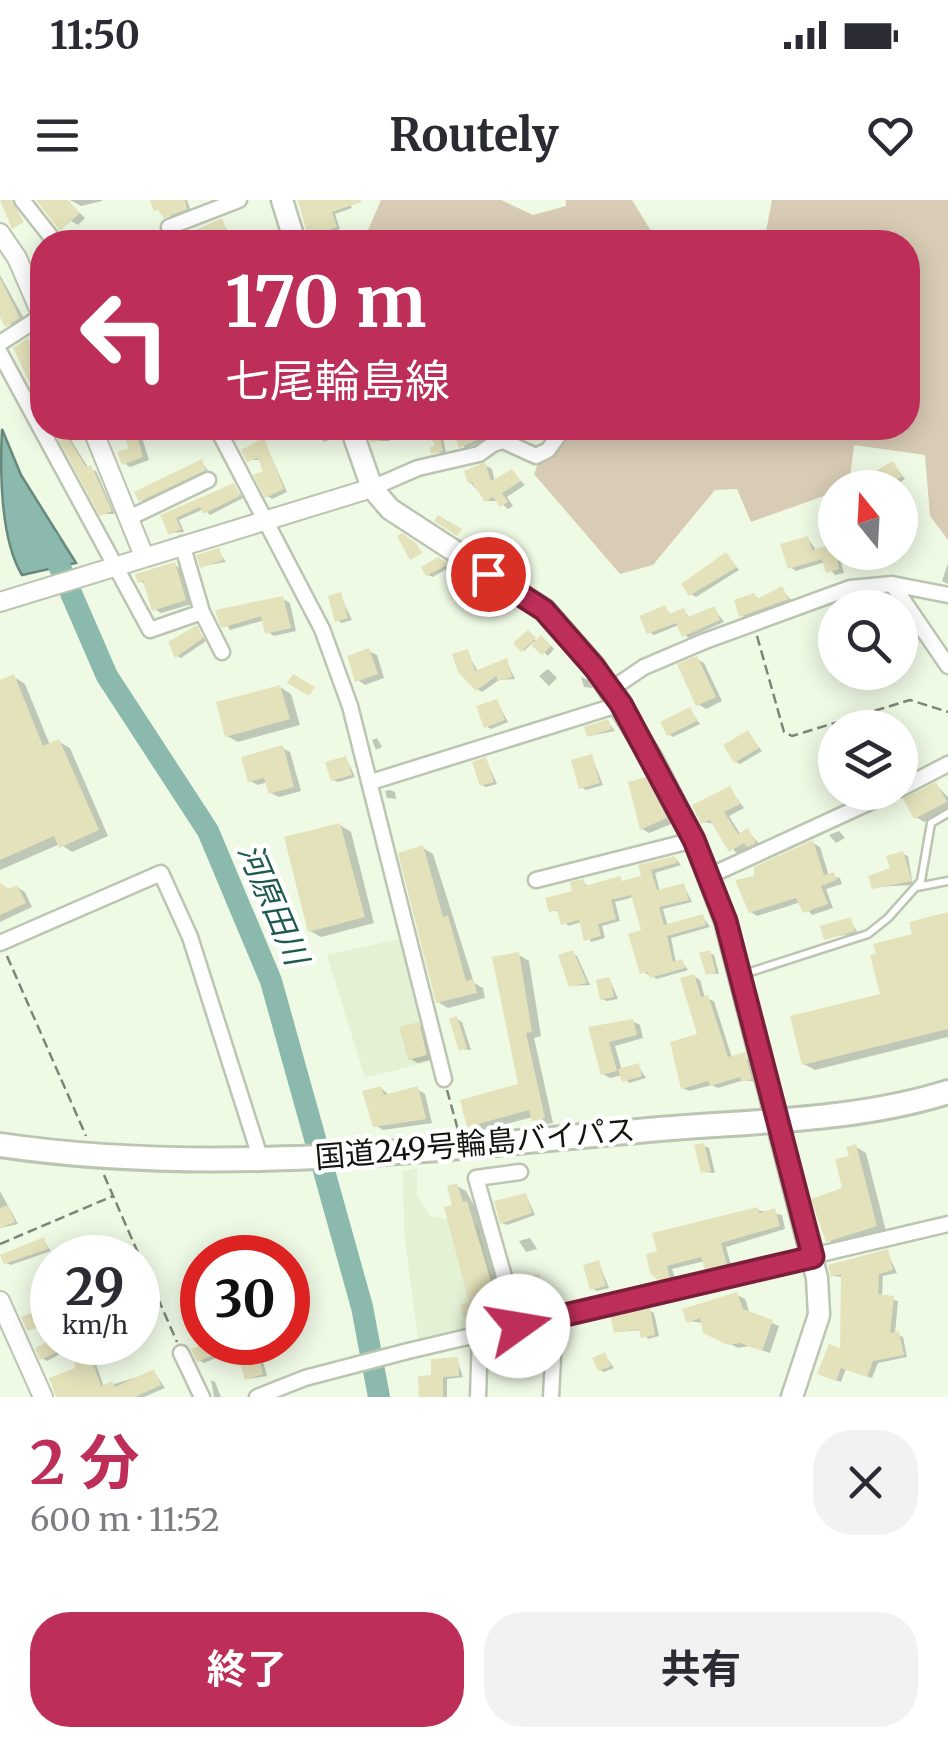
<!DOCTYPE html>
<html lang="ja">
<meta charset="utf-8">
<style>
:root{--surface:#fff;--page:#f2f2f3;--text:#2b2b33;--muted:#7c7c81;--accent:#bd2e59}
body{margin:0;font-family:Merriweather,"Noto Sans JP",serif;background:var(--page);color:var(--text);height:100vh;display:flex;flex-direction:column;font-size:38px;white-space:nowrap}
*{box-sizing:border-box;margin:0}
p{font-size:32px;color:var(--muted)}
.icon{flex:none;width:55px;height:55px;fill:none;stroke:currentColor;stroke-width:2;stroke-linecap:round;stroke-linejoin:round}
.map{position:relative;height:1197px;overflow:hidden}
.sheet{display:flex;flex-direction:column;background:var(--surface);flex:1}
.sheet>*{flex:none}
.guide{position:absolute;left:30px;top:30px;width:890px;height:210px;border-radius:40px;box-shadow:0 5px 25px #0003;background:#bd2e59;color:#fff;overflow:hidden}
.needle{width:65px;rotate:342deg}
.buttons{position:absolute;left:818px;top:270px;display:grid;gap:20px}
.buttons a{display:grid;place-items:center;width:100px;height:100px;border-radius:50%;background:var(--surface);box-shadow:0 5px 25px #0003;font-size:50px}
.speed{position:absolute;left:30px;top:1035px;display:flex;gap:20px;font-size:50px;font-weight:700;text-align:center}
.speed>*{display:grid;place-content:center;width:130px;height:130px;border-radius:50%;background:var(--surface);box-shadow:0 5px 25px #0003;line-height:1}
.speed small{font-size:25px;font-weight:400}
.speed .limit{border:15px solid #d22;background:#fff;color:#111}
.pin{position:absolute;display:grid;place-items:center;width:85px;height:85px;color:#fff;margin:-42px;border:5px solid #fff;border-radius:50%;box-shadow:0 2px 10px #0007}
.me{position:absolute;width:110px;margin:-55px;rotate:77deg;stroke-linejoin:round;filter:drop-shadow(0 0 8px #0008)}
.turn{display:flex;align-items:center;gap:35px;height:210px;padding:0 30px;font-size:45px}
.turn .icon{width:130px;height:130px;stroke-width:2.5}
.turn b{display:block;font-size:70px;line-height:85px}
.round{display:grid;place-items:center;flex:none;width:105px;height:105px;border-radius:40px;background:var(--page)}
.head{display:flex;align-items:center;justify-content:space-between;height:170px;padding:0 30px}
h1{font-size:60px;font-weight:700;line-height:75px;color:var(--accent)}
.cta{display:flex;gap:20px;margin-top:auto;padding:20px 30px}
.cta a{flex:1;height:115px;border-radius:40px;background:var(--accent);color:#fff;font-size:40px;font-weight:700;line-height:115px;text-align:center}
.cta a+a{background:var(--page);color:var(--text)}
.status{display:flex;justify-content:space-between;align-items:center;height:70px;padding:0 50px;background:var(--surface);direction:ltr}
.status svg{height:28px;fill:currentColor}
header{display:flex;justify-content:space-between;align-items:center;height:130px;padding:0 30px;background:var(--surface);font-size:45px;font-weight:700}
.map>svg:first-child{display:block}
</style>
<div class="status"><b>11:50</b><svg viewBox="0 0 49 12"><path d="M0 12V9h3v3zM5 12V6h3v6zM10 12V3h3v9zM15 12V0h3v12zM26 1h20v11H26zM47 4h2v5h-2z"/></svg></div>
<header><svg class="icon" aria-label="menu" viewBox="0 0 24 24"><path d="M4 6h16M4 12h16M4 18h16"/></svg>Routely<svg class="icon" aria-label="heart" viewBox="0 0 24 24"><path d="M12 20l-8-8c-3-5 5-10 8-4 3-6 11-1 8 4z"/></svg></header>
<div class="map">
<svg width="948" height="1197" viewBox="0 0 948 1197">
<rect width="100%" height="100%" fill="#effae5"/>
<path fill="#e3f1d5" d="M 399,739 L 433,861 L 365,878 L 327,755 Z
M 417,968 L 417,994 L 430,1016 L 478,1025 L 503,1120 L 418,1140 L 404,1032 L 403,971 Z"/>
<path fill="#d9ccb6" d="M 381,0 L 501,0 L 533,15 L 566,6 L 566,0 L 632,0 L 651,31 L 648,42 L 367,42 L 365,37 Z
M 772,0 L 948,0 L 948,340 L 930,316 L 925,255 L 854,245 L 849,287 L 835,288 L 835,292 L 751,322 L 737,289 L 715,290 L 653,365 L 620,374 L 534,274 L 548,237 L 536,228 L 908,228 L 908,42 L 764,42 Z"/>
<path fill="#8cb9ad" stroke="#67887d" stroke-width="2.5" d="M 2,229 L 21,275 L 76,363 L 22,375 C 0,339 0,269 2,229 Z"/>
<path fill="#0003" d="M 66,0 L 85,18 L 78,25 L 71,21 Z
M 70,0 L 102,0 L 102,1 L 81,6 Z
M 162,0 L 187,0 L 191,11 L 171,19 Z
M 302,0 L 348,0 L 352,8 L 335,14 L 340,29 L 314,38 Z
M 222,21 L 231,37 L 217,42 L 183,42 Z
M 0,75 L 26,122 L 15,130 L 0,111 Z
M 28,141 L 42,160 L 42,197 L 39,195 Z
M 124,228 L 139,228 L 149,260 L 130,267 L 124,263 L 132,250 Z
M 312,228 L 341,228 L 343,234 L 324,242 Z
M 368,228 L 386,228 L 390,241 L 373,241 Z
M 430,228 L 441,228 L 446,253 L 433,252 L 438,247 Z
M 455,228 L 504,228 L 506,233 L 465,248 Z
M 56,229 L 65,230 L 89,269 L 96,271 L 115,314 L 102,314 Z
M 264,241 L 287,292 L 272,299 L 267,296 L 262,260 L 248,260 Z
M 202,262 L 209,272 L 145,302 L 141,300 Z
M 893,264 L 905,279 L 892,288 L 878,288 L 871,276 Z
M 485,265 L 492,269 L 495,282 L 512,272 L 525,285 L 507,297 L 513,306 L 508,309 L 499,301 L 487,301 L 470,282 Z
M 233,285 L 243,298 L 210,315 L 204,309 L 179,320 L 184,332 L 171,333 L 164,316 Z
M 904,331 L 913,344 L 900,350 L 900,333 Z
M 808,339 L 817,351 L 838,352 L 844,373 L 835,375 L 825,362 L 796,371 L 790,367 Z
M 218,351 L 226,362 L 202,366 Z
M 726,355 L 739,370 L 696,397 L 691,394 Z
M 438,360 L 450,367 L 433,377 L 428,375 Z
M 948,363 L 948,384 L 942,381 Z
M 175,365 L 181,369 L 192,404 L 161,413 L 154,409 L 146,385 L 140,381 Z
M 782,389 L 792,401 L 746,418 L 741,415 L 754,396 L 759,399 Z
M 340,395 L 352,420 L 342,423 L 337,420 Z
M 283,399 L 290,403 L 296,431 L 274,436 L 268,432 L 265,420 L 230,430 L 219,412 Z
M 665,408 L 672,416 L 684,411 L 691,419 L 714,409 L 724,422 L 688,438 L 679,425 L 654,435 L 649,432 Z
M 196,428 L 206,441 L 181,458 L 177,456 L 188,436 L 186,432 Z
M 528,433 L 537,442 L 546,441 L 554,449 L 548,456 L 533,442 L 524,451 L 517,444 Z
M 369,451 L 377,455 L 384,478 L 365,485 L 358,480 Z
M 467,452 L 478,472 L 506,460 L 515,479 L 499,480 L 482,492 L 477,489 Z
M 697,459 L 704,463 L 722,501 L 706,509 L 698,504 Z
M 548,469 L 557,478 L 549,486 L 539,476 Z
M 14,477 L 25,484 L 50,545 L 59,542 L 70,548 L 108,636 L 72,652 L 60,644 L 0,670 L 0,483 Z
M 581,477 L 588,480 L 593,488 L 584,487 Z
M 280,487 L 291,494 L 300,525 L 238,542 L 227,536 Z
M 497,502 L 508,522 L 491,529 L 486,526 Z
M 690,510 L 700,524 L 673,537 L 669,534 Z
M 608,522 L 615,531 L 589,536 Z
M 748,533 L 762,551 L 740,564 L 736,562 Z
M 377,538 L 382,547 L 376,550 L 372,540 Z
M 282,548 L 290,552 L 301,591 L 279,597 L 271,593 L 268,582 L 258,585 L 250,581 Z
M 592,557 L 603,585 L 586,590 L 581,587 Z
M 346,558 L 355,577 L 338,582 L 333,580 Z
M 486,560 L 497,584 L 486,587 L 482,585 Z
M 646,580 L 654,585 L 674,623 L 649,633 L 642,629 Z
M 936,585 L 948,597 L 948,609 L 924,622 L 916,617 Z
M 730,589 L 744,608 L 729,616 L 741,635 L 748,631 L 761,646 L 737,654 L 715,624 L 703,622 Z
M 390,590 L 395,592 L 396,599 L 387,598 L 385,591 Z
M 340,625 L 351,632 L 374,723 L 321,737 L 310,731 Z
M 839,631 L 845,638 L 836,643 L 829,635 Z
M 813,643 L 820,647 L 829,676 L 840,678 L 842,684 L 826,689 L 833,708 L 812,715 L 801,702 L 757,716 L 751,712 L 756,678 Z
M 423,648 L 433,654 L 474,783 L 483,788 L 485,798 L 448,808 L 438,802 Z
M 903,654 L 908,656 L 913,685 L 874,687 Z
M 675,658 L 681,665 L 655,673 L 660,692 L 684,686 L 692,702 L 663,709 L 668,727 L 703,717 L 710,727 L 671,738 L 676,763 L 682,762 L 688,770 L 657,779 L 643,772 L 644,732 L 634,697 L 615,702 L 620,721 L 602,726 L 605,738 L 591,742 L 582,722 L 568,726 L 560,712 L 551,710 L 583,682 L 589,687 L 645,678 L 642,667 Z
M 17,687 L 25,692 L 32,707 L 0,722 L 0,691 Z
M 948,714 L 948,837 L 815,870 L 804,864 L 883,795 L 915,735 Z
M 850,720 L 858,733 L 826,738 Z
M 572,753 L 577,756 L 590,785 L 571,786 Z
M 709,753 L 714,755 L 719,774 L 708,773 Z
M 519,755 L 529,761 L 541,836 L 534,838 L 553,923 L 544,925 L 533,917 L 479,931 L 469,925 L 521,886 Z
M 694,776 L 700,780 L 705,798 L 714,801 L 732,858 L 751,859 L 757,882 L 744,880 L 718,888 L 712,885 L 689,891 L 683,888 L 700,835 Z
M 610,780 L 618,799 L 607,801 L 602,799 Z
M 457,819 L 462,822 L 471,850 L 461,849 Z
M 632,821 L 640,825 L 643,838 L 615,846 L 622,871 L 638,866 L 646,878 L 629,883 L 622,875 L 610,878 L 603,874 L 591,829 Z
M 418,825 L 426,829 L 434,859 L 418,863 L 410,859 Z
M 381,888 L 390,896 L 417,889 L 425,894 L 432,923 L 383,930 L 375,925 Z
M 704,946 L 709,948 L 715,973 L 704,972 Z
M 856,947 L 866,953 L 886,1031 L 838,1046 L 828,1040 Z
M 457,986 L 466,991 L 476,1009 L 505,1106 L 500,1107 L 503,1118 L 474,1120 L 465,1115 L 472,1104 Z
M 0,991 L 18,1024 L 0,1028 Z
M 526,995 L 535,1015 L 507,1025 L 502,1023 Z
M 757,1010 L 782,1015 L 785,1029 L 726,1047 L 732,1068 L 714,1072 L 705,1061 L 672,1069 L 676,1081 L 660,1079 L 649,1056 Z
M 530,1038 L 537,1049 L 526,1052 L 519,1041 Z
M 43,1040 L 51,1051 L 11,1065 L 6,1063 Z
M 887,1052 L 897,1073 L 883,1076 L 882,1097 L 898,1101 L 895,1134 L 903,1137 L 907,1157 L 878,1163 L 872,1178 L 846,1169 L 841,1182 L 825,1176 L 843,1151 L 843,1077 L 833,1076 Z
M 599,1063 L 609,1088 L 597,1091 L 592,1088 Z
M 539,1076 L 548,1093 L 534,1097 L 529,1095 Z
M 737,1095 L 745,1099 L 750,1114 L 779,1126 L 770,1153 L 749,1146 L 738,1148 L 706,1131 L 703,1123 L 689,1121 Z
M 52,1108 L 52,1126 L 29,1129 L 24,1119 Z
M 650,1111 L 654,1113 L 659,1136 L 648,1139 L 642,1130 L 616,1132 Z
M 214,1142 L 252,1142 L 260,1151 L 267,1176 L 247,1179 L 238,1149 L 204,1163 L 199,1160 Z
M 52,1143 L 60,1154 L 47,1161 L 42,1158 Z
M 95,1146 L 103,1155 L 94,1158 L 104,1187 L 154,1172 L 165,1188 L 144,1197 L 58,1197 Z
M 605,1155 L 614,1168 L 604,1172 L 600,1170 Z
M 457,1160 L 463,1177 L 447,1179 L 447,1197 L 422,1197 L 433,1178 Z
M 211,1180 L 215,1182 L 221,1197 L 214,1197 Z"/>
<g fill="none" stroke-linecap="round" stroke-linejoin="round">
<path stroke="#8cb9ad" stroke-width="22" d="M 48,340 L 107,476 L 208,631 L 271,781 L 362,1107 L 379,1197"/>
</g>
<path fill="#e4e2bb" d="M 0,0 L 12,0 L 24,22 L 12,29 Z
M 36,0 L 68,0 L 80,13 L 60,31 Z
M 150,0 L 185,0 L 187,9 L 164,18 L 158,10 L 154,11 Z
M 298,0 L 361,0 L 361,2 L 332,12 L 337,27 L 308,37 Z
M 222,18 L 228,35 L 209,42 L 170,42 Z
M 0,78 L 20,118 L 5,127 L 0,117 Z
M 28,138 L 42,169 L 42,209 L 13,148 Z
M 52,228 L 62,228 L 86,267 L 91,265 L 112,311 L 100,316 Z
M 121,228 L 135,228 L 143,257 L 122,265 L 117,252 L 129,248 Z
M 310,228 L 338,228 L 338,230 L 315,240 Z
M 365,228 L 382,228 L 386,238 L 371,243 Z
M 427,228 L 438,228 L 443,251 L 431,254 L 430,247 L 435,246 Z
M 452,228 L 477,228 L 479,234 L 496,228 L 498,231 L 459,248 Z
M 264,238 L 284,289 L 265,298 L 253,275 L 263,271 L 258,258 L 247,262 L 241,250 Z
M 202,259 L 206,270 L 139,302 L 134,292 Z
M 893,261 L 902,277 L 875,288 L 868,275 Z
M 485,262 L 491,281 L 512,269 L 521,281 L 502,293 L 508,302 L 500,307 L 493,297 L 485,302 L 472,282 L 468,283 L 464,271 Z
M 234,283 L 240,296 L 203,314 L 200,307 L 176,318 L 181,329 L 169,335 L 160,315 Z
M 438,315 L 462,329 L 457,336 L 434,321 Z
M 402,333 L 416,343 L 422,353 L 410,360 L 397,336 Z
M 481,334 L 505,350 L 497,362 L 478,350 L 480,346 L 475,343 Z
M 808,336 L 812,350 L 835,343 L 839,369 L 826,373 L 822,359 L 788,369 L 780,344 Z
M 219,348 L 223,360 L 200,368 L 196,355 Z
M 726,352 L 737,367 L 689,396 L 681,384 Z
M 438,357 L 449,364 L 426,376 L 421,367 Z
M 175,362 L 186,400 L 152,411 L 143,381 L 138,383 L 135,374 Z
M 782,386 L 789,399 L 739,417 L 734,400 L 754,393 L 757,399 Z
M 341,392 L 348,418 L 335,422 L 328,396 Z
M 887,395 L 894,405 L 890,408 L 878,408 L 872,398 Z
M 283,396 L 291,428 L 265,434 L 261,416 L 222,428 L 219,422 L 215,410 Z
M 665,405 L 669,414 L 684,408 L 688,417 L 715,406 L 720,420 L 682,437 L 676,423 L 647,434 L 639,416 Z
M 907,424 L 917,440 L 908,446 L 900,435 Z
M 197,425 L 203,438 L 175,458 L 168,442 Z
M 528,430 L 536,438 L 521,452 L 513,443 Z
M 541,435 L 551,446 L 542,455 L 531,445 Z
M 369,448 L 378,474 L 355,482 L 347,456 Z
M 468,449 L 475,471 L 507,458 L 512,477 L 498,481 L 496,476 L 476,491 L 458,472 L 452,454 Z
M 697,456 L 716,497 L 696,506 L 677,464 Z
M 14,474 L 43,546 L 59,539 L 99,630 L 59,648 L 54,636 L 0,660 L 0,480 Z
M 293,474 L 315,487 L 309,496 L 287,483 Z
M 280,485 L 290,519 L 225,537 L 216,502 Z
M 497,499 L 505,520 L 484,528 L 476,506 Z
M 690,507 L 697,521 L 667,536 L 660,522 Z
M 608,519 L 612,529 L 587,537 L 584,527 Z
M 748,530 L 759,548 L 734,563 L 723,545 Z
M 283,545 L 294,587 L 269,594 L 264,578 L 248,582 L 241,557 Z
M 592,554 L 600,583 L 579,589 L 571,560 Z
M 346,556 L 352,575 L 331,581 L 325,562 Z
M 486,557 L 494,582 L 480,586 L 472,562 Z
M 646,577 L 667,618 L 640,630 L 628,582 Z
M 936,582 L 947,602 L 914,619 L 903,599 Z
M 730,586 L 740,604 L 724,612 L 738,634 L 748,628 L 756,643 L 747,647 L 744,643 L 729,652 L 710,620 L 701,624 L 692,605 Z
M 340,623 L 365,717 L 308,732 L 284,637 Z
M 813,640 L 824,675 L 834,672 L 837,680 L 821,686 L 828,704 L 803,713 L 796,698 L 749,713 L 735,680 L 754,676 L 754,667 Z
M 423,645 L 443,717 L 448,715 L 466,781 L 473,779 L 477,793 L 436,803 L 398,653 Z
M 903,651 L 912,681 L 872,689 L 868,676 L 890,668 L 886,656 Z
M 675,656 L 677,663 L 651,670 L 657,690 L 684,683 L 689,700 L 659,707 L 664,725 L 703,714 L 706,725 L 667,736 L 673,762 L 682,759 L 685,768 L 650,778 L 648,772 L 640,774 L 628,734 L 641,730 L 631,695 L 611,700 L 616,719 L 598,724 L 601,736 L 584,741 L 579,720 L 561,725 L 557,710 L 549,712 L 545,698 L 572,691 L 570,682 L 584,679 L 585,686 L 620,676 L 622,681 L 641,676 L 638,665 Z
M 0,683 L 9,689 L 17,685 L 26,703 L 0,715 Z
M 948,712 L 948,829 L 802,865 L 790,816 L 880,794 L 870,755 L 876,754 L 873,744 L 912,734 L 909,722 Z
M 851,717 L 855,731 L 824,740 L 820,726 Z
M 573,750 L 587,783 L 569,787 L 558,755 Z
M 710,750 L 716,772 L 706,775 L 699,753 Z
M 519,752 L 532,832 L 526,833 L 545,918 L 532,921 L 529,910 L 467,927 L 460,900 L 518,884 L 492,757 Z
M 694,774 L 701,797 L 708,795 L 728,857 L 745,852 L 752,879 L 742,882 L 740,877 L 710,886 L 708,881 L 681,889 L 670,842 L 697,834 L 680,778 Z
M 610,777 L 614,797 L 600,800 L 596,780 Z
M 457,816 L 467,848 L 459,851 L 449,819 Z
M 633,819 L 637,835 L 609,842 L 617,871 L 601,875 L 588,827 Z
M 419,822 L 427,855 L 408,860 L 399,827 Z
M 639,863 L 642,876 L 622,882 L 618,869 Z
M 381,886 L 384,895 L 418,886 L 426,919 L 373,927 L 362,891 Z
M 704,943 L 711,971 L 701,973 L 694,945 Z
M 856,944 L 877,1026 L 826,1042 L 811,999 L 842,988 L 835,959 L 849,956 L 846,947 Z
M 457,983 L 463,1002 L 467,1001 L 497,1101 L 492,1103 L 496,1114 L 484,1117 L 482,1111 L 463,1117 L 460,1105 L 469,1102 L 444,1007 L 452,1005 L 447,986 Z
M 526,993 L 532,1013 L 500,1024 L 494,1001 Z
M 8,1005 L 15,1022 L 0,1028 L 0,1008 Z
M 758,1007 L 759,1013 L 775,1008 L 780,1026 L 721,1043 L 727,1065 L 705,1070 L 701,1057 L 667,1066 L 670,1078 L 659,1081 L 650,1073 L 646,1054 L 657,1051 L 652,1033 Z
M 44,1037 L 48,1049 L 4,1064 L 0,1055 Z
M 888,1049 L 893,1070 L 879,1074 L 878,1094 L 894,1096 L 890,1133 L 899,1131 L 904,1155 L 873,1161 L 867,1177 L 841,1168 L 836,1181 L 817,1174 L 829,1144 L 840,1148 L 841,1074 L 831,1077 L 828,1065 Z
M 599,1060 L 606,1086 L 590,1090 L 583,1065 Z
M 539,1074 L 544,1091 L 527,1096 L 522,1078 Z
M 737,1092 L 743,1109 L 773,1120 L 762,1151 L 740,1143 L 728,1145 L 703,1133 L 700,1118 L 687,1123 L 682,1109 Z
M 52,1105 L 52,1122 L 27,1131 L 21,1117 Z
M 650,1108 L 655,1135 L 641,1138 L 639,1129 L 614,1133 L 610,1115 Z
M 52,1140 L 57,1152 L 40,1160 L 35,1148 Z
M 209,1142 L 256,1146 L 263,1174 L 245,1180 L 235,1146 L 197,1162 L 191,1149 Z
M 96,1143 L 99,1152 L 90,1155 L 101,1186 L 112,1181 L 115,1187 L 154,1169 L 161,1185 L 135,1197 L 56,1197 L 49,1178 L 75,1168 L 73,1152 Z
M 605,1152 L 611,1166 L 598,1171 L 592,1158 Z
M 458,1157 L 459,1176 L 443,1177 L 443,1197 L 419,1197 L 418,1176 L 431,1175 L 431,1159 Z"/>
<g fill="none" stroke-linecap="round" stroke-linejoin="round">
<g stroke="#bcc5b1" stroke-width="11">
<path id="service" d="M 917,687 L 948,681
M 741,775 L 868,734 L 888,718 L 921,681 L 931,623 L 948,613"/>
</g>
<g stroke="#bcc5b1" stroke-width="19">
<path id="minor" d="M 22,0 L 55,42
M 169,27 L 239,0
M 0,143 L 42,116
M 0,153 L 150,430 L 202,412 L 182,344
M 217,228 L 322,429 L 350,506 L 444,879
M 372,288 L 418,268 L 479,254 L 493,244 L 503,241 L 536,256 L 548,250 L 564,228
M 129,318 L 208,280
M 892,384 L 948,466
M 202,412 L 222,452
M 610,490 L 644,467 L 705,441 L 850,388 L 892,384 L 948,395
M 371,582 L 621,504
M 900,589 L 948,564
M 709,676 L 892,592
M 536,680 L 694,640
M 0,743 L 161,673 L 190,737 L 261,960
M 518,1126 L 476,978 L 520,972
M 181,1153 L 202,1197
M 257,1197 L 305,1178 L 408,1151 L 948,1024
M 478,1197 L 480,1135
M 551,1197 L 555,1117"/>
</g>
<g stroke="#bcc5b1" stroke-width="22">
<path id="tertiary" d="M 0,33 L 17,58 L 42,116
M 92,228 L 144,356
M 0,402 L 372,288
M 0,1101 L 43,1197"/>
</g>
<g stroke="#bcc5b1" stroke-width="25">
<path id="primary" d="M 282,0 L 295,42
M 351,228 L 372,288 L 390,309 L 545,410 L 595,467 L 651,557 L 694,640 L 725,721 L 817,1078 L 819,1115 L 792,1197"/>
</g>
<g stroke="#bcc5b1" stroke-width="28">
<path id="trunk" d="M 0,945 C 216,977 433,949 648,930 C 747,921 853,922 948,892"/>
</g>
<path stroke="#7d8577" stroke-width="2.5" stroke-dasharray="10 5" stroke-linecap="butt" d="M 757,436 L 784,532 L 792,536 L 910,500 L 948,512
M 7,756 L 86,936
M 447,890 L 458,930
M 104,975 L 177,1142
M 0,1044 L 113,996"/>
<use href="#service" stroke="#fff" stroke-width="6"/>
<use href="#minor" stroke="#fff" stroke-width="14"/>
<use href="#tertiary" stroke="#fff" stroke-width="18"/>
<use href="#primary" stroke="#fff" stroke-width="20"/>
<use href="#trunk" stroke="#fff" stroke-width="22"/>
</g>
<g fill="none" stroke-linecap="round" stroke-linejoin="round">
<g stroke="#7b1e3a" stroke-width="25">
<path id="route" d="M 488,374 L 544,410 L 594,467 L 621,504 L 694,640 L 726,721 L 813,1057 L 518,1126"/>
</g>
<use href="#route" stroke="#bd2e59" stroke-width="18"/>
</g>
<g text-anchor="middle" stroke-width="9" stroke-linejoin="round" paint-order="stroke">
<g font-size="30" fill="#12160e" stroke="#fff">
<text transform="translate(475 944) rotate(-5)" y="10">国道249号輪島バイパス</text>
</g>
<g font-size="32" font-style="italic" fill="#1e5a4d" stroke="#fff">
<text transform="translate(273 704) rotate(67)" y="11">河原田川</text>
</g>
</g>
</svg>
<div class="buttons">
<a><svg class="needle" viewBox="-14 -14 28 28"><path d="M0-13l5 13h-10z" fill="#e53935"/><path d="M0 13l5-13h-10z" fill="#7c7c81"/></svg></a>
<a><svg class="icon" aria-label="search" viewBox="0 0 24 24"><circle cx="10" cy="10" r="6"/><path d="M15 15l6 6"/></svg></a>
<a><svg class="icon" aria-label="layers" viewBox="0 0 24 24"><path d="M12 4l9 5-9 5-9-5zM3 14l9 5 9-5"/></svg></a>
</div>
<div class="speed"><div>29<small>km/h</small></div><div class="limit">30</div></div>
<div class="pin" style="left:488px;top:374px;background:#d93025"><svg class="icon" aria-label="arrive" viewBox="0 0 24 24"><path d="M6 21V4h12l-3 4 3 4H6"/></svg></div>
<svg class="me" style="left:518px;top:1126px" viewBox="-20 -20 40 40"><circle r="19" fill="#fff"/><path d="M0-13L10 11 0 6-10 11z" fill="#bd2e59"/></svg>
<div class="guide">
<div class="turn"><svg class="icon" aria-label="left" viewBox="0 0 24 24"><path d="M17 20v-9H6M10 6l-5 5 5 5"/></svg><div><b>170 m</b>七尾輪島線</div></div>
</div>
</div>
<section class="sheet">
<div class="head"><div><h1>2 分</h1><p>600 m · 11:52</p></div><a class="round"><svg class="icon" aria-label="close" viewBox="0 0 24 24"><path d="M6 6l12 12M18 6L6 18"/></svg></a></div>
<div class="cta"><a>終了</a><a>共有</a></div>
</section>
